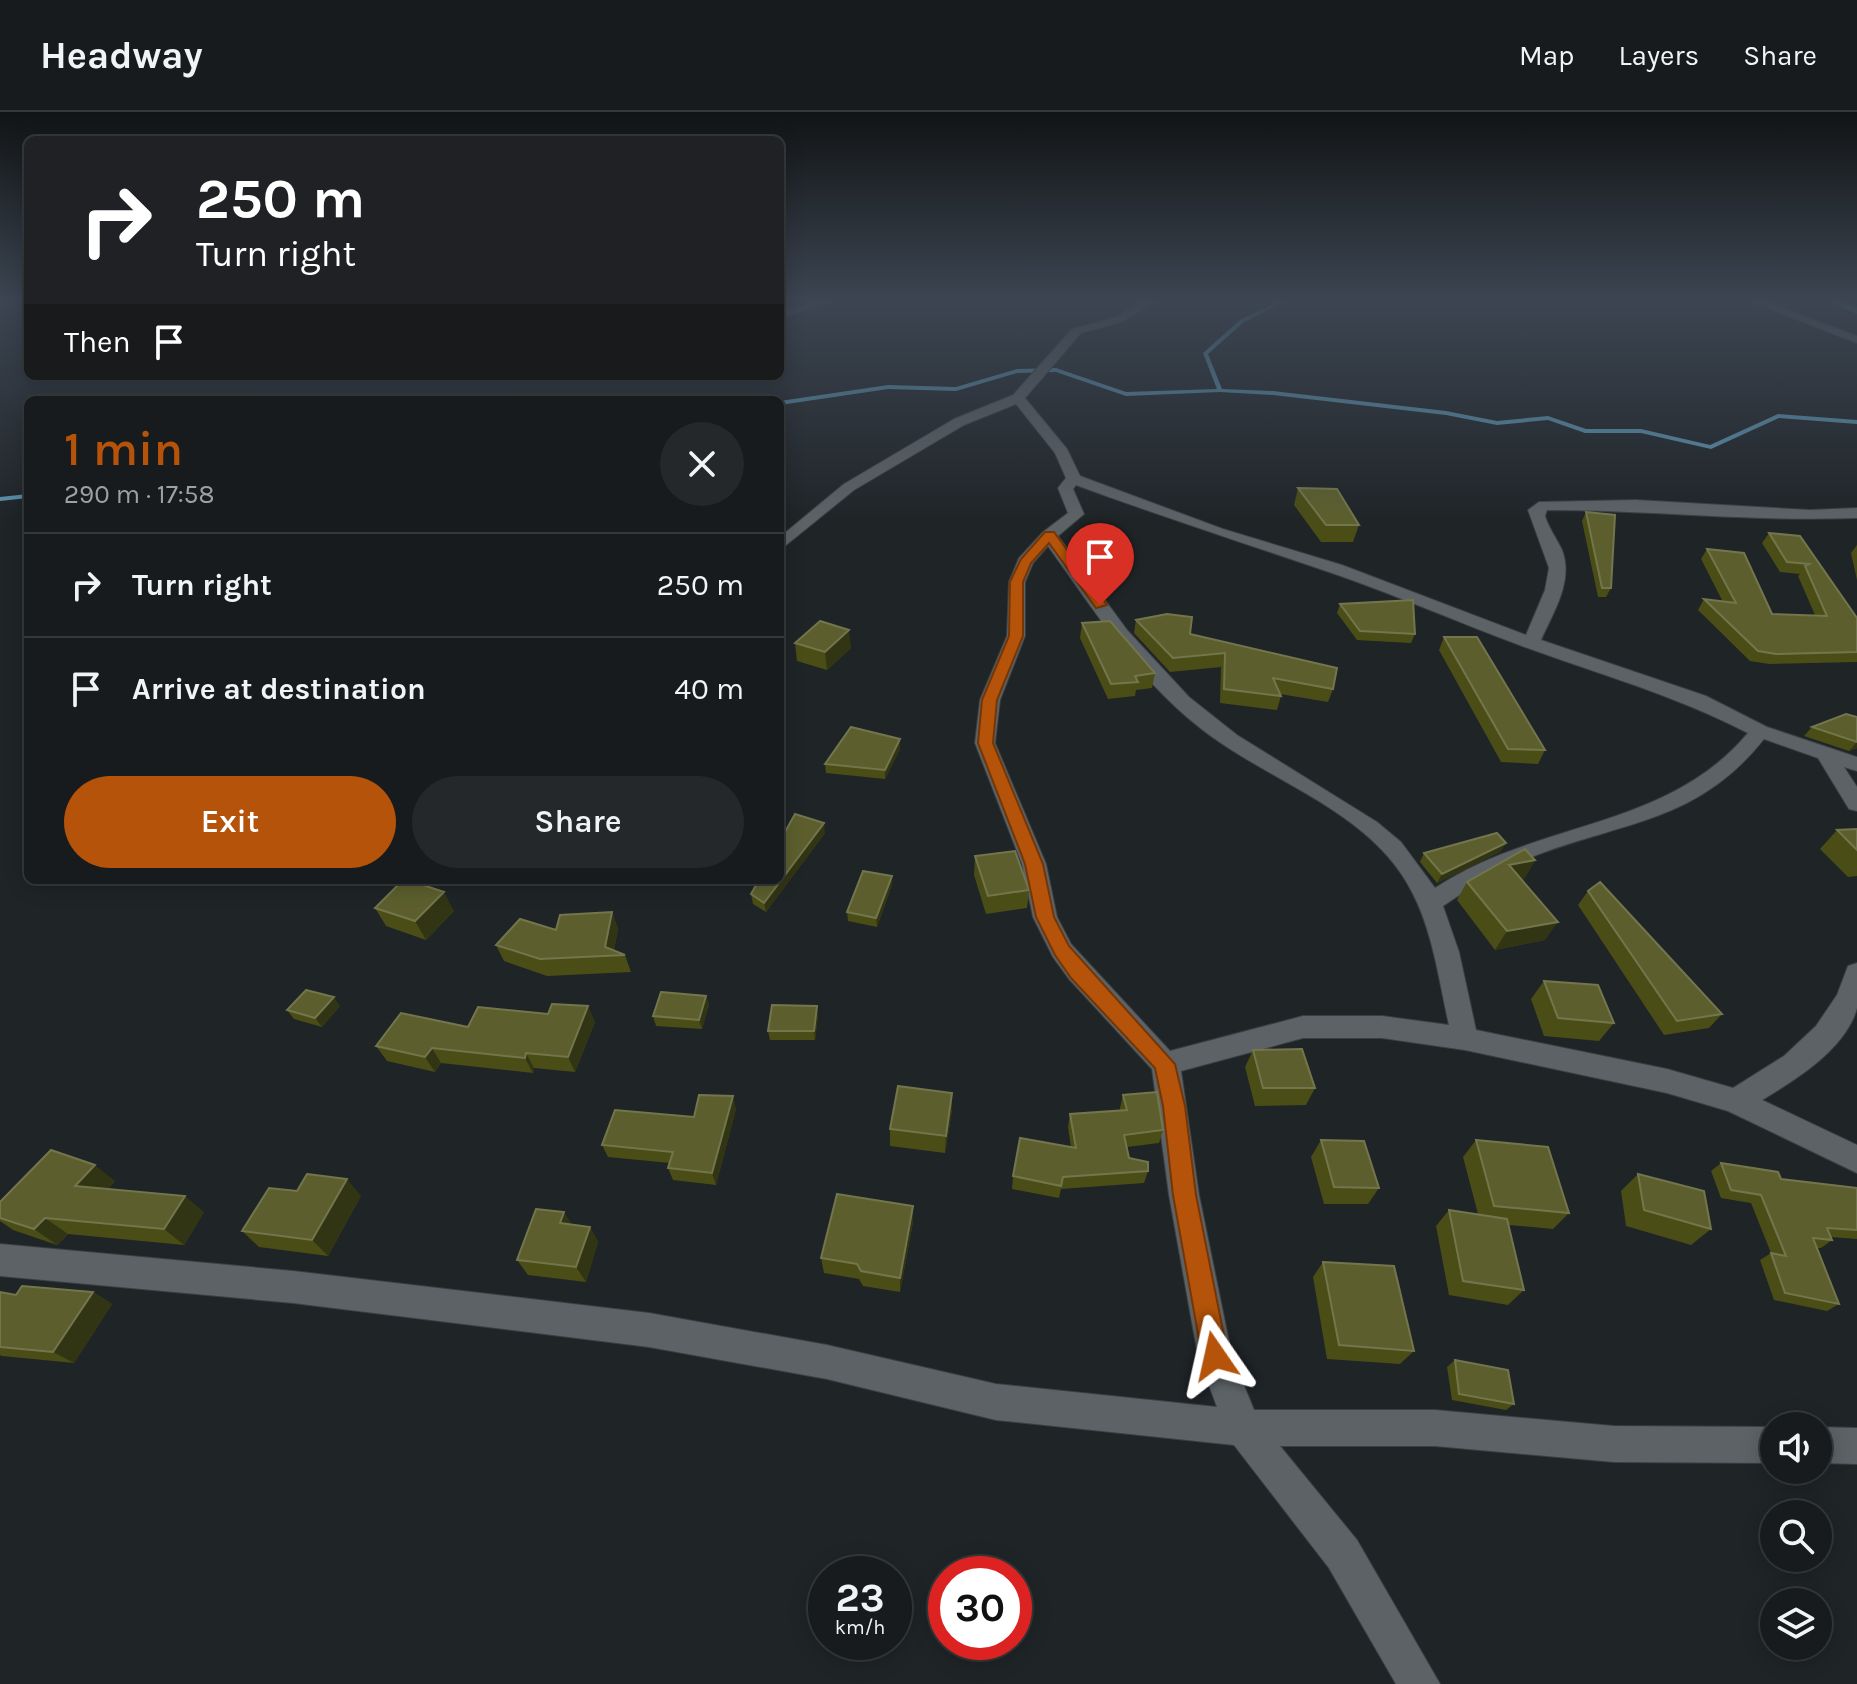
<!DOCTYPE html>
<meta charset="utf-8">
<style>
:root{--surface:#171b1d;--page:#24282a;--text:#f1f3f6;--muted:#9ea1a4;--line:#36393b;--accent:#b45309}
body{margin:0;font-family:Karla,sans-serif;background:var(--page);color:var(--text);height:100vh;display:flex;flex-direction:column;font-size:30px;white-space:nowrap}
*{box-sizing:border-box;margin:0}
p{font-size:26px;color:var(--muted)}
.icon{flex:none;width:44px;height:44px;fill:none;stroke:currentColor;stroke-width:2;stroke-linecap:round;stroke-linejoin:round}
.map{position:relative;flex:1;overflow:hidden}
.side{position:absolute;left:24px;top:284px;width:760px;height:488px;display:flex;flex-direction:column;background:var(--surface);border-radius:12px;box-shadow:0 4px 20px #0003,0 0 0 2px var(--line)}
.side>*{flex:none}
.banner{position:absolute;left:24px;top:24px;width:760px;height:244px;border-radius:12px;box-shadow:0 4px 20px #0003,0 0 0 2px var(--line);background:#202124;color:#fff;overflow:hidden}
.buttons{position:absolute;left:1760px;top:1300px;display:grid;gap:16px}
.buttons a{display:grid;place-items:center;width:72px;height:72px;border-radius:50%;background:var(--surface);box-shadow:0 4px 20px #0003,0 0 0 2px var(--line);font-size:40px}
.speed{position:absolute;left:808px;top:1444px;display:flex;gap:16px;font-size:40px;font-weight:700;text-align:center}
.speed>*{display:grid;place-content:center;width:104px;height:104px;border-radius:50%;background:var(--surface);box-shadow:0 4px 20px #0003,0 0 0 2px var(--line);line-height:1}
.speed small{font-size:20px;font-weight:400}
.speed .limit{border:12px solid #d22;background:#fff;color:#111}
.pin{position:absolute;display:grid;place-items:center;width:68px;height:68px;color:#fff;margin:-82px -34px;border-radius:50% 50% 50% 0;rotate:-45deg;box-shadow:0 0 8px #0007}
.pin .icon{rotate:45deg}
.me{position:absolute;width:88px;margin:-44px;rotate:349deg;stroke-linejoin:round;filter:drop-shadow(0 0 6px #0008)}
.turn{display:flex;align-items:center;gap:28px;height:168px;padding:0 40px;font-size:36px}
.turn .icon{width:104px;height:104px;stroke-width:2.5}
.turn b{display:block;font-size:56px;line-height:68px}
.then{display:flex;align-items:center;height:76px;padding:0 40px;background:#0003;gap:16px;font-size:30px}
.round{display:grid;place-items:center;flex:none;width:84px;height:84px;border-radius:42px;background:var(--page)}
.summary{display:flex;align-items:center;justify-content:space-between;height:136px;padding:0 40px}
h1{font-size:48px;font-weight:600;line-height:60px;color:var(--accent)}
.button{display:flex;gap:16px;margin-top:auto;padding:16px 40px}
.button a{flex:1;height:92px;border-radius:48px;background:var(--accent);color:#fff;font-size:32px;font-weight:600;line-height:92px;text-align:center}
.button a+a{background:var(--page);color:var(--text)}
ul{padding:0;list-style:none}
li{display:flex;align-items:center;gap:24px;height:104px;padding:0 40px;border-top:2px solid var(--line)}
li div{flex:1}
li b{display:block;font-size:30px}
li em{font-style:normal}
header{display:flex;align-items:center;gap:48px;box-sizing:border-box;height:112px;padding:0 40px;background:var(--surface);border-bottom:2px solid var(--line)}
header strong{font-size:38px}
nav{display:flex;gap:44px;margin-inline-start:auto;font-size:28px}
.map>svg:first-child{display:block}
</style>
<header>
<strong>Headway</strong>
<nav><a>Map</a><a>Layers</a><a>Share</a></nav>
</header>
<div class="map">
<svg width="1857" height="1572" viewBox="0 0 1857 1572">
<rect width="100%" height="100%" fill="#1f2427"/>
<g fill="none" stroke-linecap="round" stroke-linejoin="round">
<path fill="#5c94b0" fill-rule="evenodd" d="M 1278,190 L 1284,190 L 1244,210 L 1208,242 L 1222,277 L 1273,279 L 1446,299 L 1497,309 L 1548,304 L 1586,317 L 1641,317 L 1710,333 L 1778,302 L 1857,308 L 1857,312 L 1779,306 L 1711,337 L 1641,321 L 1585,321 L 1548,308 L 1497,313 L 1446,303 L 1273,283 L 1220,280 L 1126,284 L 1056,260 L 1017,261 L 956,279 L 888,277 L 780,293 L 780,289 L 888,273 L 956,275 L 1017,257 L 1056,256 L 1126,280 L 1217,277 L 1203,241 L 1240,208 Z
M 28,382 L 28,386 L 0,389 L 0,385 Z"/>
<g stroke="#3b3f42" stroke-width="2">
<path id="minor" d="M 812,190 L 830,190 L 780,206 L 780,200 Z
M 1142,190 L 1155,190 L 1122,210 L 1081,221 L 1025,286 L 1067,337 L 1080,364 L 1223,417 L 1342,453 L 1526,523 L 1545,478 L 1549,456 L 1528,398 L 1539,390 L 1636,388 L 1810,398 L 1857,396 L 1857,406 C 1754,410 1650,398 1547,398 L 1545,404 C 1549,417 1557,427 1562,438 C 1574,469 1553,501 1541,528 L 1706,584 L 1767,615 L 1857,645 L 1857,659 L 1844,655 L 1857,675 L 1857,699 L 1849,697 L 1818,646 L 1764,627 C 1698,710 1625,709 1534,744 C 1501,757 1472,774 1443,794 L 1459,840 L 1476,918 L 1667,957 L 1733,976 L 1784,944 L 1816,914 L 1837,883 L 1848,854 L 1857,851 C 1857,865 1857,883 1857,896 C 1846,937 1795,968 1762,988 L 1857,1033 L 1857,1061 L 1728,999 L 1667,981 L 1465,938 L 1382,926 L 1303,926 L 1181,959 L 1199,1083 L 1232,1244 L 1254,1298 L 1435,1298 L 1614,1314 L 1774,1315 L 1774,1351 L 1614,1350 L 1435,1334 L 1280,1334 L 1357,1428 L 1440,1572 L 1396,1572 L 1329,1456 L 1234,1333 L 996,1308 L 827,1267 L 649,1235 L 293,1191 L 0,1164 L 0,1132 L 293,1159 L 649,1201 L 827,1233 L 996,1272 L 1217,1295 L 1198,1244 L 1169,1083 L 1152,957 L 1069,867 L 1053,845 L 1033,805 L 1022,752 L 975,631 L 980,588 L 1007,524 L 1009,470 L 1019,446 L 1043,420 L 1068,401 L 1058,376 L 1066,366 L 1055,341 L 1016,292 L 964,313 L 854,378 L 780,438 L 780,425 L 844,372 L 954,307 L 1013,283 L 1072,217 L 1114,206 ZM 1076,373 C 1160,404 1244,431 1329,460 C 1394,482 1457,510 1522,534 C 1598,562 1675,583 1748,621 C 1667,718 1538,708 1435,776 L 1401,730 L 1377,710 L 1237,623 L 1189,585 L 1127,518 L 1058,424 L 1084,402 L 1073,377 ZM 1048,434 C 1093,497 1137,566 1199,615 C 1266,669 1371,698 1412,780 C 1433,820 1439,869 1449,913 L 1382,904 L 1303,904 L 1170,939 L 1071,832 L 1057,805 L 1046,752 L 995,631 L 1000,588 L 1025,524 L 1025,470 L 1033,451 Z
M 1751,190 L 1767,190 L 1857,224 L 1857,231 Z
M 1818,1315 L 1857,1316 L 1857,1352 L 1818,1351 Z"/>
</g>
<g stroke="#3b3f42" stroke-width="2">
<path id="major" d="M 1835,190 L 1857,195 L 1857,202 L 1836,192 Z"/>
</g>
<use href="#minor" fill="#5c6266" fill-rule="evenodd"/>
<use href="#major" fill="#5998bc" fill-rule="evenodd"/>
</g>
<path fill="#4a4d16" d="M 1298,376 L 1359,413 L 1353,430 L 1321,430 L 1294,393 Z
M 1586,400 L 1611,476 L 1606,485 L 1598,485 L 1582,409 Z
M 1769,421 L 1800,424 L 1857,506 L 1857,550 L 1769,552 L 1750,549 L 1698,498 L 1704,487 L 1723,490 L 1701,447 L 1707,437 L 1772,502 L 1815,503 L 1798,464 L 1800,462 L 1780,460 L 1762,431 Z
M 1857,433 L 1857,468 L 1851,441 Z
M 1340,492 L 1415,522 L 1411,531 L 1357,528 L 1337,501 Z
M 1136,508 L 1190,522 L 1333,577 L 1328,590 L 1280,582 L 1281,584 L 1277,598 L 1220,591 L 1221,555 L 1170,560 L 1134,521 Z
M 1082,511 L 1155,561 L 1152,576 L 1136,578 L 1135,584 L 1108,587 L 1080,526 Z
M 1444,525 L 1545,638 L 1538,652 L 1501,650 L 1439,538 Z
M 795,531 L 851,536 L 827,558 L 797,549 Z
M 1857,605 L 1857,636 L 1849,639 L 1804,624 L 1812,615 Z
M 900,637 L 885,667 L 826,661 L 825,652 Z
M 1857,717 L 1857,764 L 1848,765 L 1820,737 L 1837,718 Z
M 825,721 L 766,800 L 753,792 L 751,782 Z
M 1506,731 L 1500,740 L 1437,771 L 1420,750 L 1424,741 Z
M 975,744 L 1029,778 L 1027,796 L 986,802 L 974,763 Z
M 1535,748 L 1524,767 L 1522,767 L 1545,828 L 1495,838 L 1457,788 L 1467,770 Z
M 527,768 L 573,768 L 572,771 L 529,771 Z
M 892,773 L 877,815 L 848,809 L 847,800 Z
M 1588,779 L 1722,902 L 1709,916 L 1664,923 L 1578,793 Z
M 375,796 L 454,799 L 426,828 L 386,814 Z
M 612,800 L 618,817 L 614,838 L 625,843 L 631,860 L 547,864 L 504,849 L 496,833 L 556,818 Z
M 1544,869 L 1614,911 L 1599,929 L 1544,924 L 1531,887 Z
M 706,884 L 709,893 L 702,917 L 656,914 L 653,904 Z
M 340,894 L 322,915 L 294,907 L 287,898 Z
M 818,903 L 815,928 L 770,928 L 768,919 Z
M 595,910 L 575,960 L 534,956 L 533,961 L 441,951 L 435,960 L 387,949 L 376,934 L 468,915 Z
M 1253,938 L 1315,976 L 1306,993 L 1255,994 L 1245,955 Z
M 952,981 L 952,998 L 945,1041 L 890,1034 L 890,1017 Z
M 1123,983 L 1163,1018 L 1159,1031 L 1127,1035 L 1129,1046 L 1148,1059 L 1144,1071 L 1061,1077 L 1059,1086 L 1012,1077 L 1013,1064 L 1071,1035 L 1068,1015 L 1070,1002 L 1120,999 L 1120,996 Z
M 736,997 L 716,1073 L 673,1068 L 668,1056 L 670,1051 L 608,1045 L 602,1033 L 694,1005 Z
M 1321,1028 L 1379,1076 L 1368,1092 L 1324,1092 L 1311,1045 Z
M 1476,1028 L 1569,1101 L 1553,1117 L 1509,1113 L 1524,1178 L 1508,1193 L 1449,1183 L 1436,1114 L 1449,1098 L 1478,1102 L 1463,1045 Z
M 1721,1051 L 1781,1067 L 1857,1076 L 1857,1127 L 1831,1125 L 1832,1128 L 1821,1136 L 1817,1136 L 1839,1192 L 1827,1199 L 1774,1188 L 1760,1148 L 1771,1141 L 1751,1091 L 1721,1086 L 1711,1059 Z
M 1638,1062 L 1711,1117 L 1691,1133 L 1626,1114 L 1621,1079 Z
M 115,1069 L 108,1077 L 204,1100 L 184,1133 L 68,1122 L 57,1133 L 13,1118 L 0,1109 L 0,1090 Z
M 297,1079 L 361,1084 L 328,1144 L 259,1135 L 242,1119 Z
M 913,1110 L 900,1180 L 863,1174 L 859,1167 L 824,1161 L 821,1146 Z
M 572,1112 L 590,1115 L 598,1130 L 586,1170 L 528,1163 L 517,1148 Z
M 1323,1150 L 1414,1239 L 1400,1252 L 1327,1247 L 1313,1165 Z
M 0,1180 L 16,1183 L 93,1180 L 112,1192 L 74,1251 L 2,1244 L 0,1243 Z
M 1455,1248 L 1514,1292 L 1506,1298 L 1452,1288 L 1447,1255 Z"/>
<path fill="#323513" d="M 849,518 L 851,536 L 827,558 L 825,540 Z
M 900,627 L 900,637 L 885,667 L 885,658 Z
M 1857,630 L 1857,636 L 1849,639 Z
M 824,711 L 825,721 L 766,800 L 764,791 Z
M 1506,731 L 1500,740 L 1437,771 L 1442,762 Z
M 1535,748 L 1524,767 L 1498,771 L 1509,753 Z
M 892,764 L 892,773 L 877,815 L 876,806 Z
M 444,780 L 454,799 L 426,828 L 415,809 Z
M 612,800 L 618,817 L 613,844 L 605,835 Z
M 1558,810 L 1545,828 L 1495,838 L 1507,819 Z
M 706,884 L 709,893 L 702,917 L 699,908 Z
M 334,885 L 340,894 L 322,915 L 315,906 Z
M 588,894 L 595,910 L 575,960 L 568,945 Z
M 817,894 L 818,903 L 815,928 L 814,919 Z
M 432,936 L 441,951 L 435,960 L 425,945 Z
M 526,941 L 534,956 L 533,961 L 525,946 Z
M 952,981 L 952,998 L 945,1041 L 946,1024 Z
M 733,984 L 736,997 L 716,1073 L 712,1061 Z
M 95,1053 L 115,1069 L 96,1090 L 75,1074 Z
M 347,1067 L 361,1084 L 328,1144 L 312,1128 Z
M 185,1084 L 204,1100 L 184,1133 L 164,1117 Z
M 913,1094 L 913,1110 L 900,1180 L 900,1166 Z
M 564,1100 L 574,1116 L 560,1111 Z
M 45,1106 L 68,1122 L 57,1133 L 34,1117 Z
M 590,1115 L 598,1130 L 586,1170 L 576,1155 Z
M 93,1180 L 112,1192 L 74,1251 L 53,1240 Z"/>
<path fill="#5c5f2d" stroke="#73764c" stroke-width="2" d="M 1298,376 L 1337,377 L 1359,413 L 1326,413 Z
M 1586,400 L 1615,403 L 1611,476 L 1602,476 Z
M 1769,421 L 1800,424 L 1857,506 L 1857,540 L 1776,542 L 1758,539 L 1704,487 L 1736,491 L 1707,437 L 1744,441 L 1772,502 L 1827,504 L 1805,454 L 1809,452 L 1787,450 Z
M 1413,488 L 1415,522 L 1360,519 L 1340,492 Z
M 1167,502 L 1192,505 L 1190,522 L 1337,556 L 1333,577 L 1273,566 L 1281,584 L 1224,577 L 1225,541 L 1173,546 L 1136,508 Z
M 820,509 L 849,518 L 825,540 L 795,531 Z
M 1110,509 L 1155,561 L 1135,564 L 1138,570 L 1111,572 L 1082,511 Z
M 1444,525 L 1477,525 L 1545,638 L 1508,637 Z
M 1846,602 L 1857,605 L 1857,630 L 1812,615 Z
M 851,615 L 900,627 L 885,658 L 825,652 Z
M 795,702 L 824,711 L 764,791 L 751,782 L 759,768 L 780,768 L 780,729 Z
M 1857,717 L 1857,738 L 1837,718 Z
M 1497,721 L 1506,731 L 1442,762 L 1424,741 Z
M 1525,737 L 1535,748 L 1509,753 L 1558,810 L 1507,819 L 1467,770 Z
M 1015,739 L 1029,778 L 988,784 L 975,744 Z
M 863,759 L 892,764 L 876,806 L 847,800 Z
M 403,768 L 408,768 L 444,780 L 415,809 L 375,796 Z
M 1600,770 L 1722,902 L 1677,909 L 1588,779 Z
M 612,800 L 605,835 L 625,843 L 540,847 L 496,833 L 520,807 L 556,818 L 560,803 Z
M 1544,869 L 1598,873 L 1614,911 L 1558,906 Z
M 306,878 L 334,885 L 315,906 L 287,898 Z
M 661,880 L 706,884 L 699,908 L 653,904 Z
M 552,892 L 588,894 L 568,945 L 526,941 L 525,946 L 432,936 L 425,945 L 376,934 L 401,901 L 468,915 L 478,895 L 548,902 Z
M 772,893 L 817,894 L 814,919 L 768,919 Z
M 1302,937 L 1315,976 L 1263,976 L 1253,938 Z
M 898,974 L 952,981 L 946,1024 L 890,1017 Z
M 1157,980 L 1163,1018 L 1124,1023 L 1129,1046 L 1148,1050 L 1148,1059 L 1063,1065 L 1061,1074 L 1013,1064 L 1020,1026 L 1076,1036 L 1070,1002 L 1127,998 L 1123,983 Z
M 699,983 L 733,984 L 712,1061 L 668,1056 L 673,1040 L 602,1033 L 615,998 L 694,1005 Z
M 1321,1028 L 1364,1029 L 1379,1076 L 1334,1075 Z
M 1476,1028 L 1548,1035 L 1569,1101 L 1494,1094 Z
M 51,1038 L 95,1053 L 75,1074 L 185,1084 L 164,1117 L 45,1106 L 34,1117 L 0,1106 L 0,1090 Z
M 1721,1051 L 1778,1060 L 1781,1067 L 1857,1076 L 1857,1118 L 1827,1116 L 1832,1128 L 1813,1126 L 1839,1192 L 1785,1181 L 1771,1141 L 1786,1144 L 1761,1083 L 1731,1078 Z
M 307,1062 L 347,1067 L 312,1128 L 242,1119 L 269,1076 L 297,1079 Z
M 1638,1062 L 1704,1079 L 1711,1117 L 1644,1098 Z
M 837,1082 L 913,1094 L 900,1166 L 861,1159 L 857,1152 L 821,1146 Z
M 536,1097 L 564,1100 L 560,1111 L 590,1115 L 576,1155 L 517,1148 Z
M 1449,1098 L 1507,1107 L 1524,1178 L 1463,1169 Z
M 1323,1150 L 1394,1154 L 1414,1239 L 1339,1233 Z
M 22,1174 L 93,1180 L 53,1240 L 0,1235 L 0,1180 L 16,1183 Z
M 1455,1248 L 1508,1258 L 1514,1292 L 1459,1282 Z"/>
<linearGradient id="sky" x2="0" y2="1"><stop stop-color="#111415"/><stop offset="0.46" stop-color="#3c4552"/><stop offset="1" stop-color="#3c4552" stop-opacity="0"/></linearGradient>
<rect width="1857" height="410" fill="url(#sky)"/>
<path fill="#b45309" stroke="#753606" stroke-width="2" d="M 1045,420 L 1054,420 L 1107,493 L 1096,496 L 1049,431 L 1031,451 L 1023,470 L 1023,524 L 997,588 L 993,631 L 1043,752 L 1054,805 L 1069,834 L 1175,952 L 1185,994 L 1196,1083 L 1228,1244 L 1225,1253 L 1215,1257 L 1206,1253 L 1202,1244 L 1173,1083 L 1163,994 L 1155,956 L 1071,866 L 1055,843 L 1036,805 L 1025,752 L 978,631 L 982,588 L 1009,524 L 1010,470 L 1021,447 Z"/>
</svg>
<div class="buttons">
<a><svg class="icon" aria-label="sound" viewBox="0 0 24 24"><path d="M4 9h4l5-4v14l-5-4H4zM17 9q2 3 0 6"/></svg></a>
<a><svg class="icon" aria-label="search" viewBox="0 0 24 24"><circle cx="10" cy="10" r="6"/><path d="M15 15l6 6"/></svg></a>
<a><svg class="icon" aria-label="layers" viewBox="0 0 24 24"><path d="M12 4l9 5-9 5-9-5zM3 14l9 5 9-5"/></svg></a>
</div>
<div class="speed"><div>23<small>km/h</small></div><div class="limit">30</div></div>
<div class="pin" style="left:1100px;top:493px;background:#d93025"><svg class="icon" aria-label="arrive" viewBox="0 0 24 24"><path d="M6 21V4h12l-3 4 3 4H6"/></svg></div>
<svg class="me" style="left:1215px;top:1244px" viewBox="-20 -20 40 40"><path d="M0-17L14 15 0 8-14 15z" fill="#b45309" stroke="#fff" stroke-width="4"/></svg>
<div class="banner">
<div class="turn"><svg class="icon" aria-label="right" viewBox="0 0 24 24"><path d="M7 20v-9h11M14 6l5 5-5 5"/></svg><div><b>250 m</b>Turn right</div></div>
<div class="then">Then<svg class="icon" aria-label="arrive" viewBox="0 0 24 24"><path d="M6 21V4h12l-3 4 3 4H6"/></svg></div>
</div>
<section class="side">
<div class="summary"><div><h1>1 min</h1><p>290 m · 17:58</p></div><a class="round"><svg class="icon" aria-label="close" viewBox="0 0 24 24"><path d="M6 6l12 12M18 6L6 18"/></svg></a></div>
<ul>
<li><svg class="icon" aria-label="right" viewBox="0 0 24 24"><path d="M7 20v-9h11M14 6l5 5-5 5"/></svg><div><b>Turn right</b></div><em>250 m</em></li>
<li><svg class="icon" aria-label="arrive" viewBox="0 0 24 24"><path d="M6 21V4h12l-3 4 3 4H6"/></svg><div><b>Arrive at destination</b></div><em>40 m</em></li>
</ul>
<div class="button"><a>Exit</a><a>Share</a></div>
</section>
</div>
